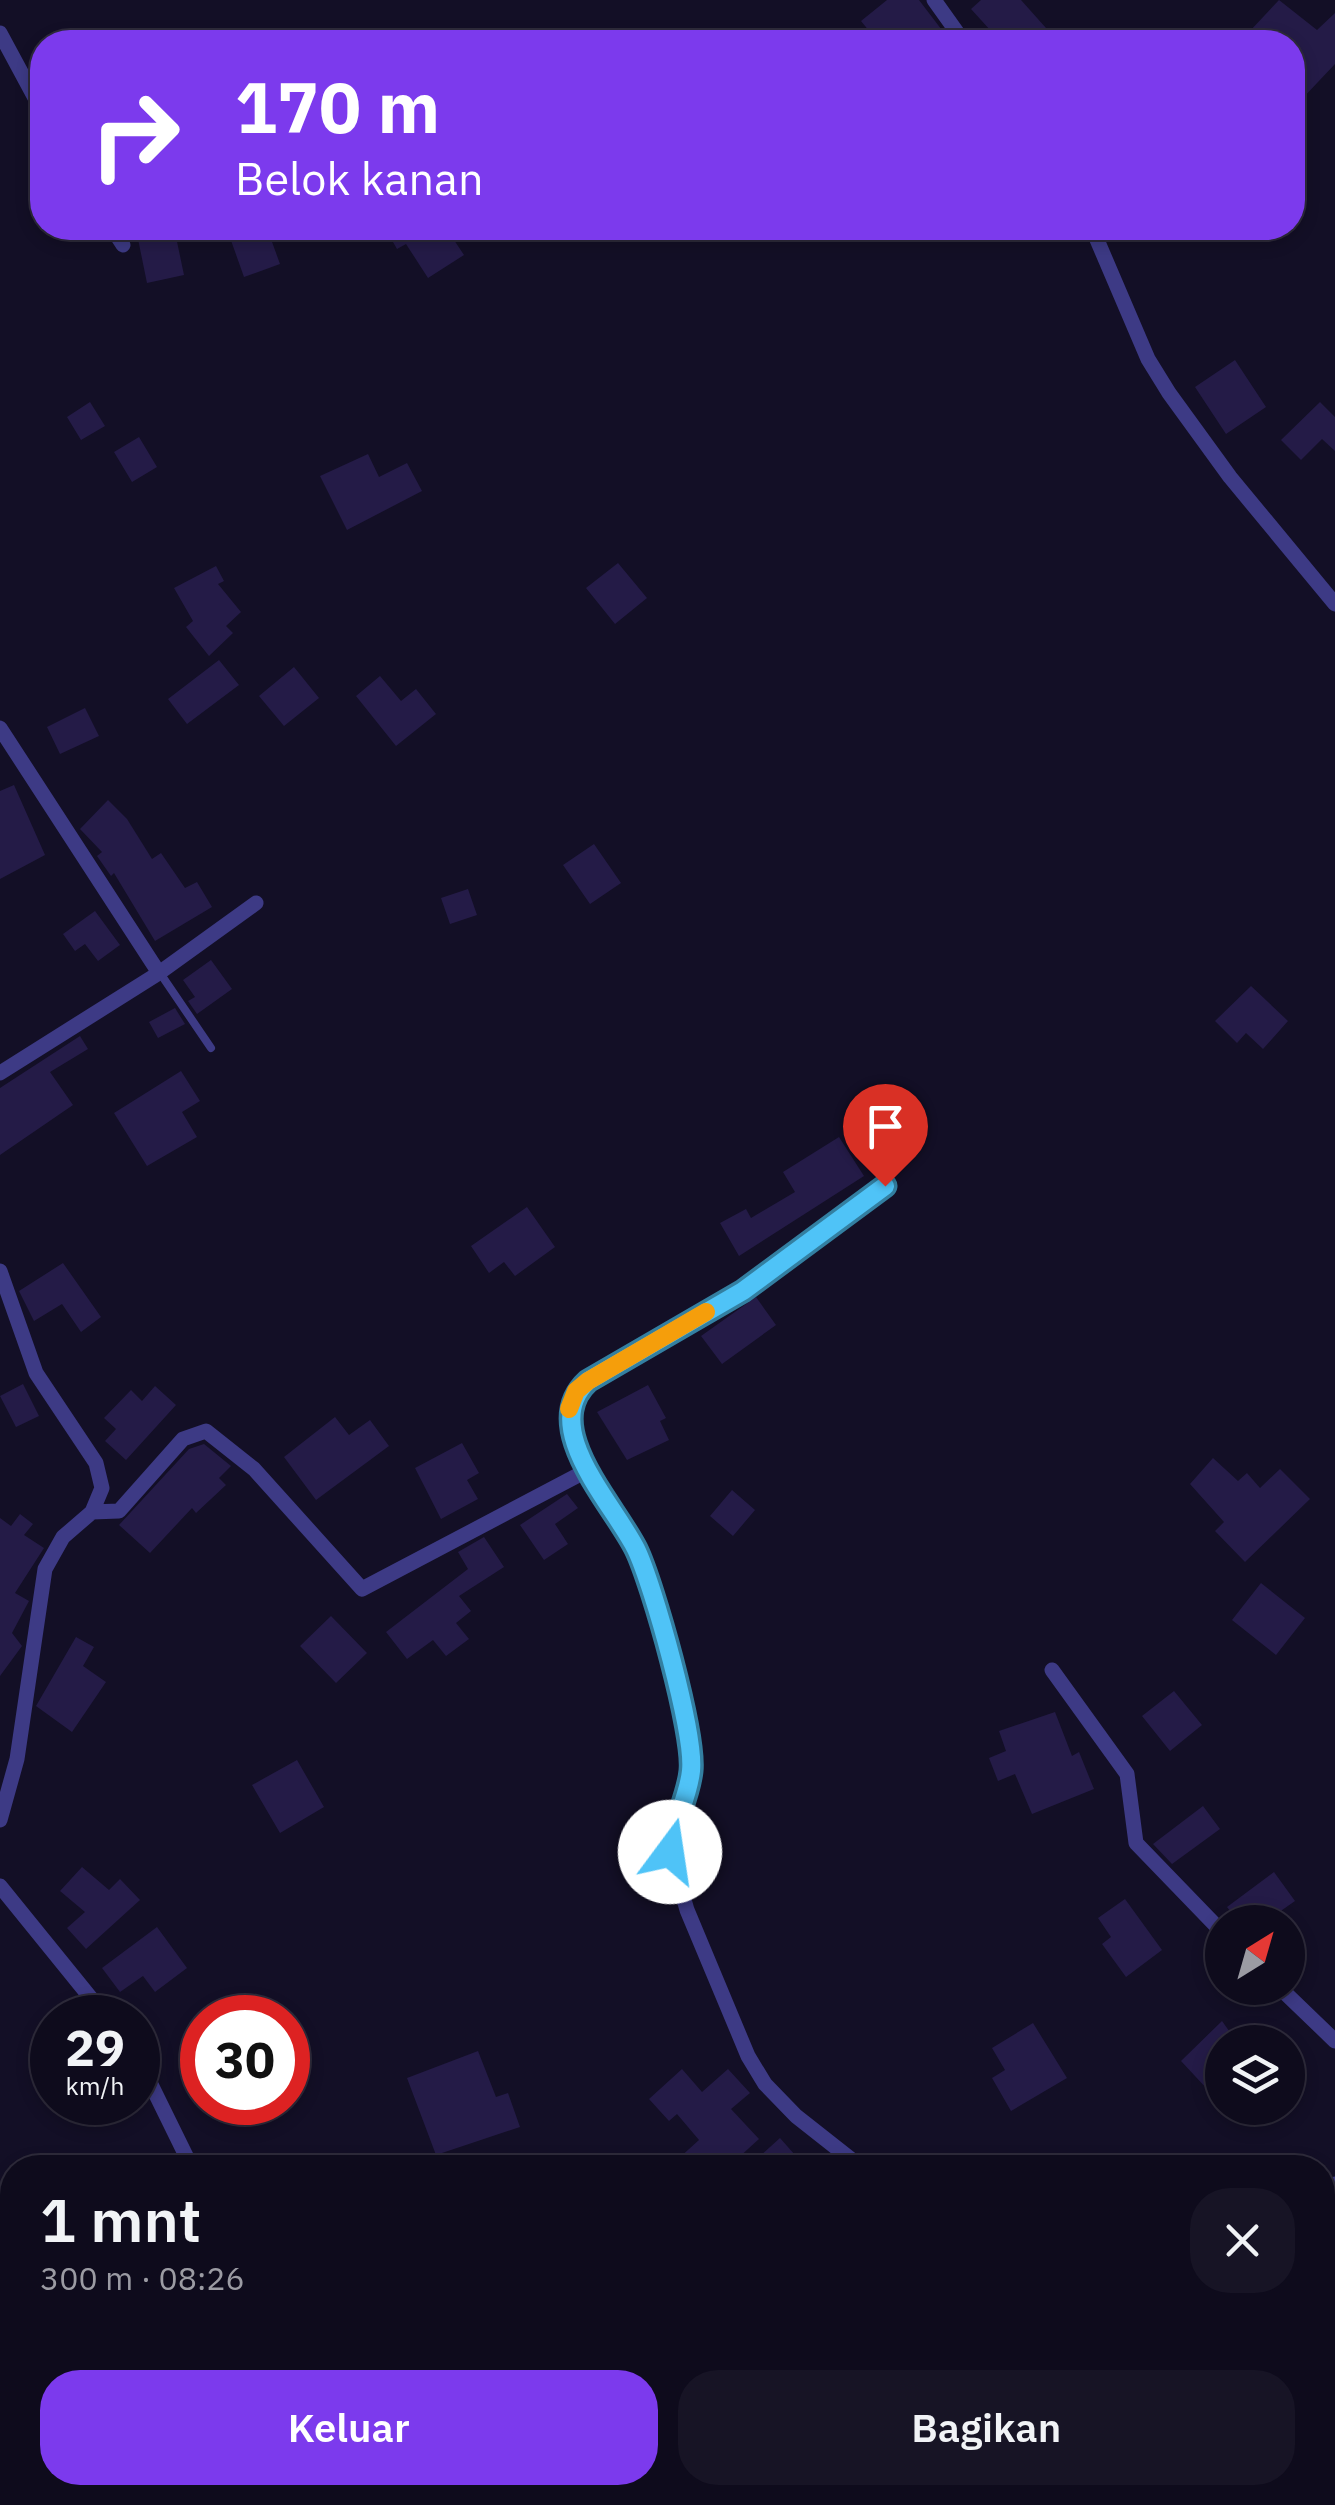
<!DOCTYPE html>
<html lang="id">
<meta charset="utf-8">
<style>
:root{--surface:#0e0b1c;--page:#171425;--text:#f1f3f6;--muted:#9b9ba3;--line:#2e2b3b;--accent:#7c3aed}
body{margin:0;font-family:"IBM Plex Sans",sans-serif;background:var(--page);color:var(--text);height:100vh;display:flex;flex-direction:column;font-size:38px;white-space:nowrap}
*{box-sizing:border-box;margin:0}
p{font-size:32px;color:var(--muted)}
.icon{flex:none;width:55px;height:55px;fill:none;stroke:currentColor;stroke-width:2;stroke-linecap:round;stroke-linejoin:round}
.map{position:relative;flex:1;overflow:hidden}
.side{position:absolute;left:0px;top:2155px;width:1335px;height:350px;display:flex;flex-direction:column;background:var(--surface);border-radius:40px 40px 0 0;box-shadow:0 5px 15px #0003,0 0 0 2px var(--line)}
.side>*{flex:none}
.banner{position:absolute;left:30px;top:30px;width:1275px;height:210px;border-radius:40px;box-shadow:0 5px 15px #0003,0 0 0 2px var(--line);background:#7c3aed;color:#fff;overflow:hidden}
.needle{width:65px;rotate:37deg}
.fabs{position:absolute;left:1205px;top:1905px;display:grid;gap:20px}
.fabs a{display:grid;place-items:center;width:100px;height:100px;border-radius:50%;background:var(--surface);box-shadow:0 5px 15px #0003,0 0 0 2px var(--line);font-size:50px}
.speed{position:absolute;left:30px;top:1995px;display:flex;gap:20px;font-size:50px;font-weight:700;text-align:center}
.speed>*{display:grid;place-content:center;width:130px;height:130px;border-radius:50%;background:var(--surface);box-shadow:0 5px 15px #0003,0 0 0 2px var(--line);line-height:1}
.speed small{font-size:25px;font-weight:400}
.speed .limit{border:15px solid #d22;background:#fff;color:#111}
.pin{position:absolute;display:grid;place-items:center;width:85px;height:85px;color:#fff;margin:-102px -42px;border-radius:50% 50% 50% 0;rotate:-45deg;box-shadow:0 0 10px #0007}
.pin .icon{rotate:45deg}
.me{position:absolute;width:110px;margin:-55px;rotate:14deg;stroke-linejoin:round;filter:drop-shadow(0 0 8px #0008)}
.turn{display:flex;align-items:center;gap:35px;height:210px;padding:0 40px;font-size:45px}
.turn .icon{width:130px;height:130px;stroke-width:2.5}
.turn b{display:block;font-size:70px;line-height:85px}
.round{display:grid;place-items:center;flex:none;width:105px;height:105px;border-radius:40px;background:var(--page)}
.head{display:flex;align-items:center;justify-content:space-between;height:170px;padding:0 40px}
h1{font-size:60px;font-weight:600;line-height:75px}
.cta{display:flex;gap:20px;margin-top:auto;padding:20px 40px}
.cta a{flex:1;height:115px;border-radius:40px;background:var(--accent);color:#fff;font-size:40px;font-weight:600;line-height:115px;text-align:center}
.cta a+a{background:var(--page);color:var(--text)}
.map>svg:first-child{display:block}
</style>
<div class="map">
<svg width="1335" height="2505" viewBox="0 0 1335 2505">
<rect width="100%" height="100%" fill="#130f26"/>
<path fill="#241b47" d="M 887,0 L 919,0 L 951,42 L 878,42 L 861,21 Z
M 981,0 L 1021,0 L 1046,28 L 1029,42 L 1001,42 L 971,9 Z
M 1279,0 L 1317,30 L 1335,13 L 1335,64 L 1301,100 L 1292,92 L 1292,42 L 1261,42 L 1249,32 Z
M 241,228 L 267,228 L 280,264 L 244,277 L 228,232 Z
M 385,228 L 446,228 L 464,255 L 428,278 L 406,244 L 397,249 Z
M 175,232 L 184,275 L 147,283 L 138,239 Z
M 1235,360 L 1266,407 L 1226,434 L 1195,387 Z
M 90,402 L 105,426 L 81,440 L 67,417 Z
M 1320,402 L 1335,417 L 1335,451 L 1322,439 L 1301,460 L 1281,440 Z
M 139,437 L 157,467 L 132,482 L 114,452 Z
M 368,454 L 379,477 L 407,463 L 422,491 L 347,530 L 320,476 Z
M 618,563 L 647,598 L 615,624 L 586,588 Z
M 216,566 L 224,581 L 218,584 L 241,612 L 226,626 L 233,633 L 209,656 L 186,627 L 193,621 L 174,588 Z
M 219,660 L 239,685 L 187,724 L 168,699 Z
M 294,667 L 319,698 L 284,726 L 259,696 Z
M 380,676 L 401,701 L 416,689 L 436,714 L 396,746 L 356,696 Z
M 85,708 L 99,736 L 60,754 L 47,727 Z
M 14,785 L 45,855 L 0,879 L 0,791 Z
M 108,800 L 127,819 L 152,859 L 161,853 L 185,888 L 197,882 L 212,907 L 155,941 L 114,873 L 111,876 L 97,856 L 102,852 L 80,829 Z
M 594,844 L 621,883 L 590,904 L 563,865 Z
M 468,889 L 477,915 L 450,924 L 441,898 Z
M 95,911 L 120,945 L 98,961 L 85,944 L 75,951 L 63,934 Z
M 211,960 L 232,989 L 197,1014 L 188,1001 L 195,997 L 183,980 Z
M 1251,986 L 1288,1021 L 1263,1049 L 1246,1033 L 1237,1043 L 1215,1021 Z
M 175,1008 L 185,1024 L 158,1038 L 149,1022 Z
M 80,1036 L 88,1049 L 50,1072 L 73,1105 L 0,1155 L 0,1088 Z
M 181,1071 L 200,1101 L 182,1112 L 197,1137 L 147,1166 L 114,1113 Z
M 839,1137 L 864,1176 L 739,1256 L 720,1223 L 746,1209 L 751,1218 L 795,1192 L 783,1172 Z
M 527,1207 L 555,1247 L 515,1276 L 504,1262 L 489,1273 L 471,1246 Z
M 63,1263 L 101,1317 L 81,1332 L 62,1304 L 34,1321 L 19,1291 Z
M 756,1297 L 776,1325 L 722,1364 L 701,1336 Z
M 23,1384 L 39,1416 L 16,1427 L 0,1396 Z
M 648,1385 L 666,1418 L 660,1421 L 669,1440 L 627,1460 L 597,1412 Z
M 155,1386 L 176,1405 L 126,1460 L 105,1441 L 116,1429 L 104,1418 L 131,1390 L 142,1401 Z
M 335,1417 L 349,1435 L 370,1420 L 389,1446 L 316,1500 L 284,1457 Z
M 462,1443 L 479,1473 L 467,1480 L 478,1499 L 441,1519 L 415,1468 Z
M 204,1444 L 231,1466 L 219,1478 L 226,1485 L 196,1513 L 192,1508 L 150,1553 L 119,1525 L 189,1449 Z
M 1213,1458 L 1238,1481 L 1247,1473 L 1260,1488 L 1280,1469 L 1310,1499 L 1245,1562 L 1215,1531 L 1224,1522 L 1190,1484 Z
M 732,1490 L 755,1510 L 733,1536 L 710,1516 Z
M 567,1494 L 578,1508 L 555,1524 L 568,1544 L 544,1560 L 520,1525 Z
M 20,1514 L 33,1524 L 24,1535 L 44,1548 L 15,1593 L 29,1601 L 12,1633 L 22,1646 L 0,1676 L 0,1518 L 11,1526 Z
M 484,1537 L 504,1567 L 459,1596 L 471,1611 L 456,1623 L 469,1639 L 446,1656 L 433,1640 L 407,1659 L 386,1632 L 468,1569 L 458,1552 Z
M 1261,1583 L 1305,1618 L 1276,1655 L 1232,1620 Z
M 331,1616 L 367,1653 L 336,1683 L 300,1646 Z
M 76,1637 L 94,1647 L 83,1666 L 106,1682 L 72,1732 L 36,1706 Z
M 1174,1691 L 1202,1725 L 1170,1751 L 1142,1716 Z
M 1055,1712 L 1072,1756 L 1079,1752 L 1094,1789 L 1032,1814 L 1015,1774 L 998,1781 L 989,1758 L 1006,1751 L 999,1731 Z
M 297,1760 L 324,1807 L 280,1833 L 252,1785 Z
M 1203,1806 L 1220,1829 L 1172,1864 L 1153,1844 Z
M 82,1867 L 109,1890 L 120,1879 L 140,1900 L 86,1949 L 67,1928 L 85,1912 L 60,1891 Z
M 1274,1872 L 1295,1901 L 1265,1922 L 1239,1922 L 1227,1907 Z
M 1125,1899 L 1162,1950 L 1126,1977 L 1102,1944 L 1111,1937 L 1098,1918 Z
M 157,1927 L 187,1968 L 155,1992 L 143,1976 L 120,1992 L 102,1968 Z
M 1222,2021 L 1237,2042 L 1222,2042 L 1222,2105 L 1181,2061 Z
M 1033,2023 L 1067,2078 L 1011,2111 L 992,2078 L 1005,2070 L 992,2048 Z
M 478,2051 L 496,2097 L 508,2093 L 520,2127 L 436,2155 L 407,2078 Z
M 682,2069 L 702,2092 L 728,2069 L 750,2093 L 731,2109 L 759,2139 L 727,2168 L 668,2168 L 699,2140 L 677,2114 L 669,2121 L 649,2099 Z
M 780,2138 L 795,2155 L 781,2168 L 770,2168 L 760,2156 Z"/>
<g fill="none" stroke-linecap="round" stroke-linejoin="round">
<path stroke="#3d3a85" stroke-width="8" d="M 160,973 L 211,1048"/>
<path stroke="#3d3a85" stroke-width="15" d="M 934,0 L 964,42
M 0,33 L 42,111
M 112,228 L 123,245
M 1092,228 L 1148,359 L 1169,393 L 1230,477 L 1335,604
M 0,728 L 159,973
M 0,1073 L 159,973 L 256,903
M 0,1271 L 36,1373 L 96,1463 L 102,1488 L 92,1512 L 63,1537 L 45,1569 L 17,1759 L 0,1820
M 586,1471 L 568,1412 L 576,1391 L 743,1291 L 885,1186
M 92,1512 L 119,1511 L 183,1439 L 206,1431 L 254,1469 L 362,1589 L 586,1471 L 628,1533 L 647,1576 L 691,1743 L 688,1792 L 672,1828 L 670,1851 L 687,1910 L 748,2056 L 765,2084 L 796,2116 L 862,2168
M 1052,1670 L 1127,1774 L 1136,1843 L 1222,1932
M 0,1886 L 107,2018
M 1280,1988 L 1335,2041
M 138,2058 L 192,2168
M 1322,2195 L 1335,2184
M 1242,2492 L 1263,2505
M 170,2505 L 176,2492
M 1071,2505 L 1078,2492"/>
</g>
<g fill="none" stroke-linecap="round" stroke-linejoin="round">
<g stroke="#337fa1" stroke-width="25">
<path id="route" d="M 670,1852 C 673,1822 688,1799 691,1771 C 695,1734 653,1584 636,1549 C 613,1503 538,1427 588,1381 L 743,1291 L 885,1186"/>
</g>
<use href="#route" stroke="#4fc3f7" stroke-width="18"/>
<path stroke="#f59e0b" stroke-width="18" d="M 569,1409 L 576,1391 L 588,1381 L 706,1312"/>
</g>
</svg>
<div class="fabs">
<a><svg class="needle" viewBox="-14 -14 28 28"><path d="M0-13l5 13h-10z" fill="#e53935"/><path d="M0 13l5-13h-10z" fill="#9b9ba3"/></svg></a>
<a><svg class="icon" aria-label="layers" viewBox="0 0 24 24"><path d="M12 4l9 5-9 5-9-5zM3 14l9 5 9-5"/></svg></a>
</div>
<div class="speed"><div>29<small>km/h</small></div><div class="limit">30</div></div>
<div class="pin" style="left:885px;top:1186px;background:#d93025"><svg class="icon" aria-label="arrive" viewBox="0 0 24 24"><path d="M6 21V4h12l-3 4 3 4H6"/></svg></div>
<svg class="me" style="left:670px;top:1852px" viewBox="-20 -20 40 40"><circle r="19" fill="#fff"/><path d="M0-13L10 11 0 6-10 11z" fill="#4fc3f7"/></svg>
<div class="banner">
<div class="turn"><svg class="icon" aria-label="right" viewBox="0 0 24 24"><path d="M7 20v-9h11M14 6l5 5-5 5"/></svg><div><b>170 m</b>Belok kanan</div></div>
</div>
<section class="side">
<div class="head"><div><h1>1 mnt</h1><p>300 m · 08:26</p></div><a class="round"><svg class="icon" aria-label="close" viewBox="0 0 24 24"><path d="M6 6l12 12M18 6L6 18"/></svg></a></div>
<div class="cta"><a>Keluar</a><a>Bagikan</a></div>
</section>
</div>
